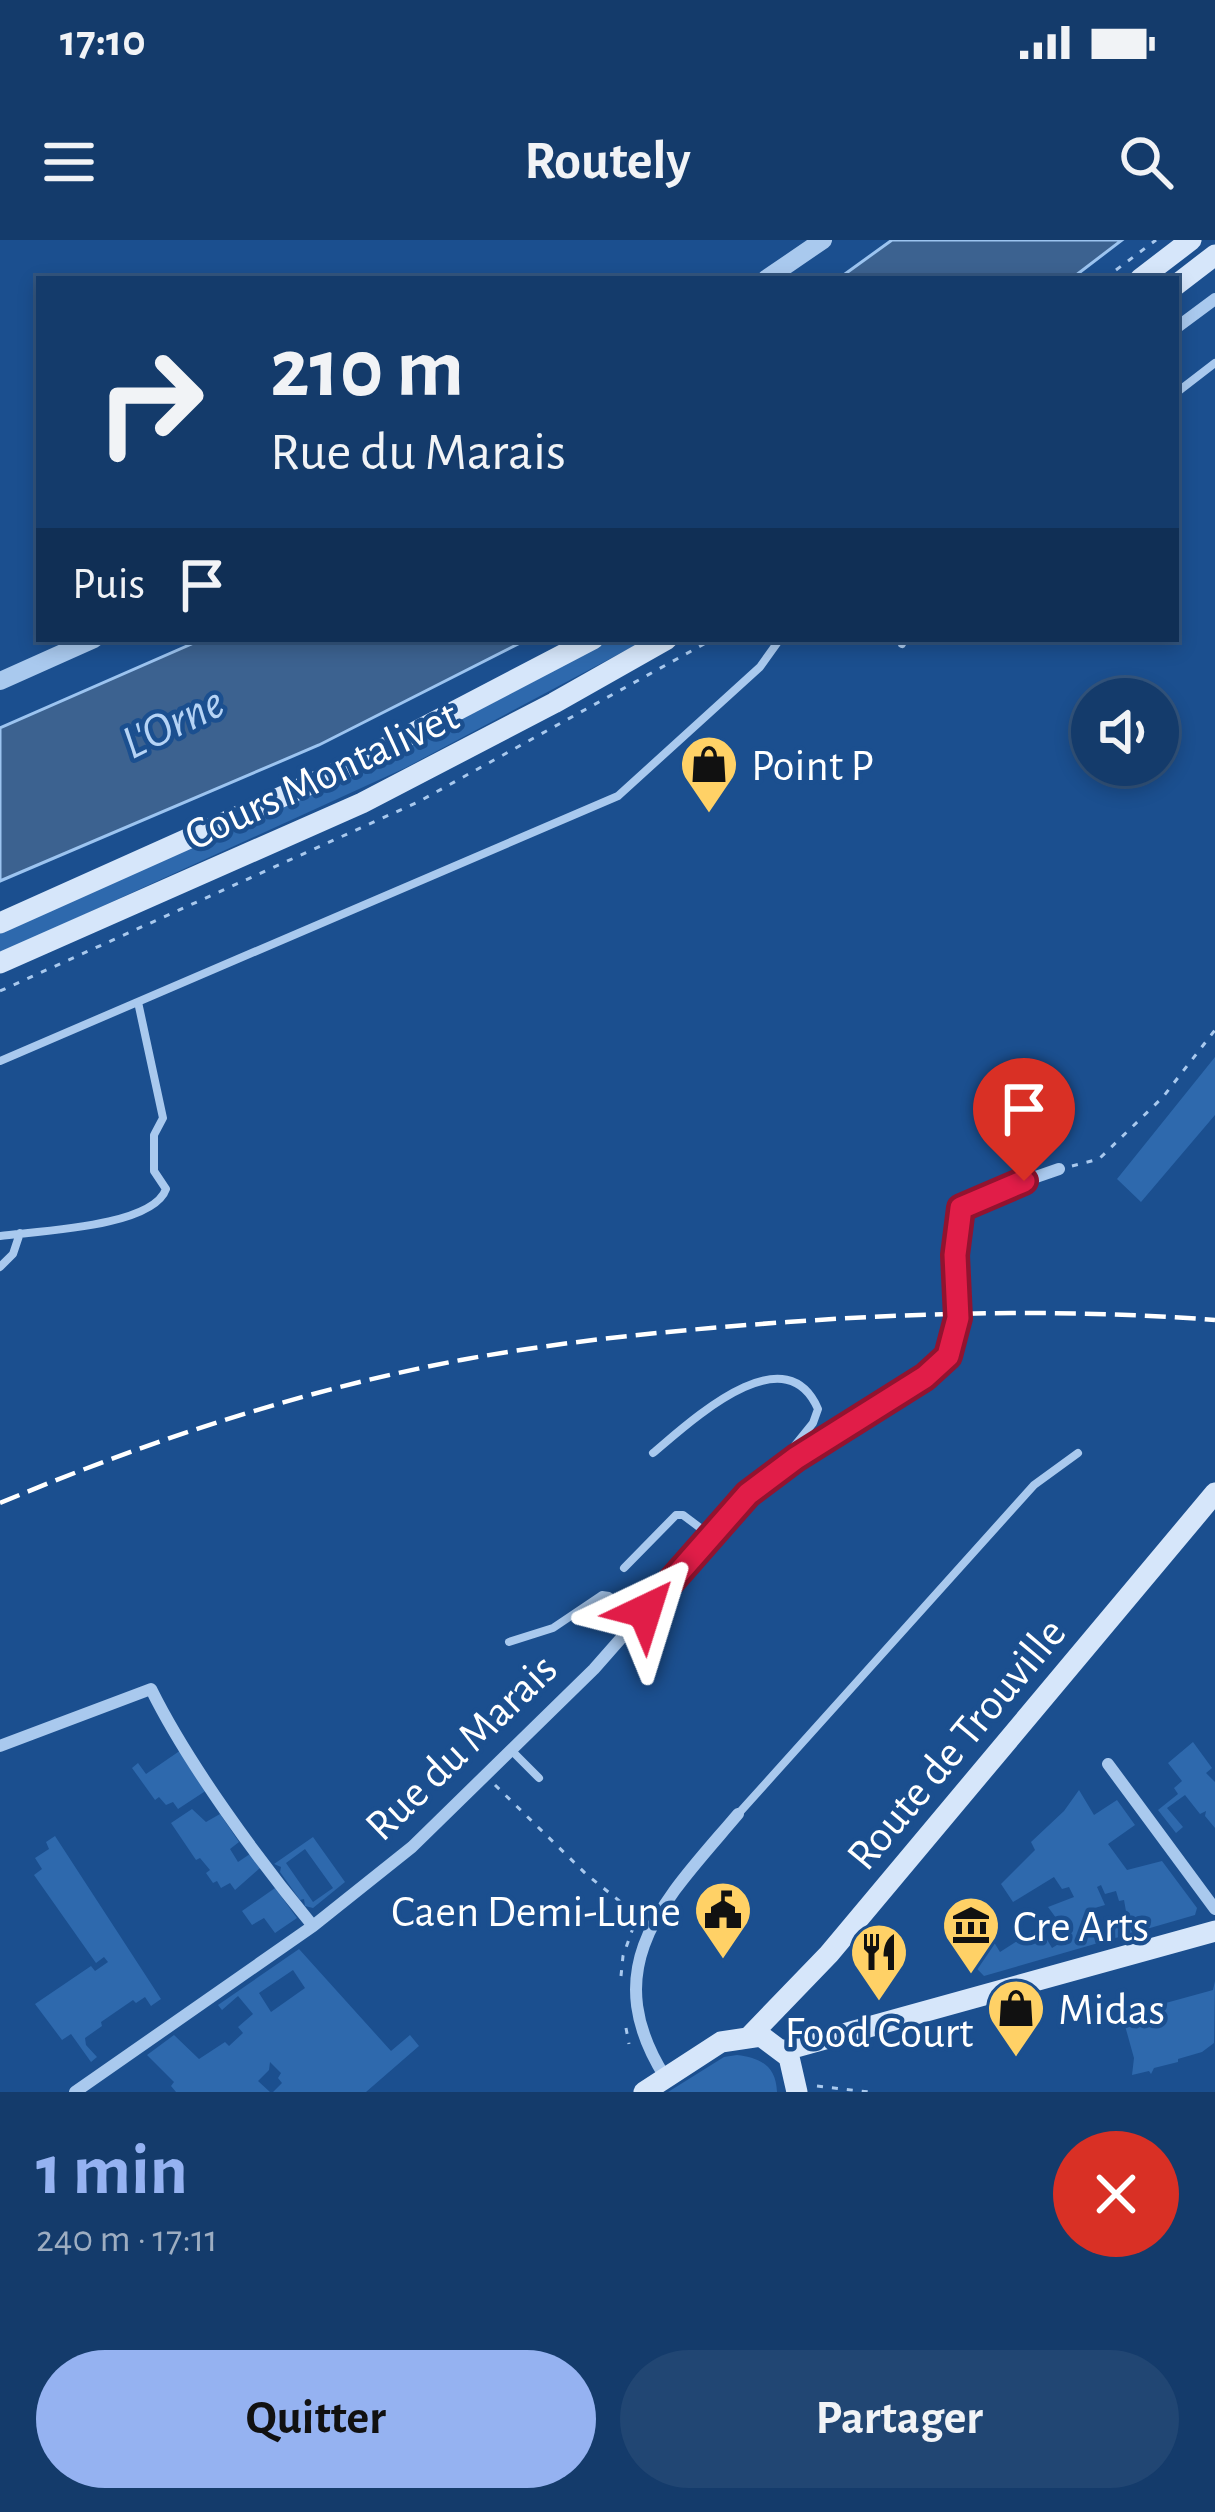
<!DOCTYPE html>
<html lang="fr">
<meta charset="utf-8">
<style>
:root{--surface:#143b6b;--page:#214673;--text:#f1f3f6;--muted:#9dadc1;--line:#33557e;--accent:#95b2f1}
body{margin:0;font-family:"Alegreya Sans",sans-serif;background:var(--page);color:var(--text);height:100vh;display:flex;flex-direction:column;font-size:45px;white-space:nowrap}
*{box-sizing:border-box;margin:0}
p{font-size:39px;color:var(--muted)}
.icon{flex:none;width:66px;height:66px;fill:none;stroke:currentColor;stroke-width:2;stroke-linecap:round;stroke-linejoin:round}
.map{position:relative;height:1852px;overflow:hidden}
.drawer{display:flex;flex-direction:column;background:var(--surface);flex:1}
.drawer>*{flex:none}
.guide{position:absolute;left:36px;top:36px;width:1143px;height:366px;border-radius:0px;box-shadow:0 6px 18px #0003,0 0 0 3px var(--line);background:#143b6b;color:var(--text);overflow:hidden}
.fabs{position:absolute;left:1071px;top:438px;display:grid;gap:24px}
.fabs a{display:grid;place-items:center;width:108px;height:108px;border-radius:50%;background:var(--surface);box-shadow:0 6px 18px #0003,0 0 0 3px var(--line);font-size:60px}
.pin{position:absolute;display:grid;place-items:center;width:102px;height:102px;color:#fff;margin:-123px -51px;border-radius:50% 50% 50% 0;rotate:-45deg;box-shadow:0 0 12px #0007}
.pin .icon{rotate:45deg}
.me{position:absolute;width:132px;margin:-66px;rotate:41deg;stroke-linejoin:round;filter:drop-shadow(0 0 9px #0008)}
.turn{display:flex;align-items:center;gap:42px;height:252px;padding:0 36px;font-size:54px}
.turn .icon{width:156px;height:156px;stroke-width:2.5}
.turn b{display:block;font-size:84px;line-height:102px}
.then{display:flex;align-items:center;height:114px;padding:0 36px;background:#0003;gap:24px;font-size:45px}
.round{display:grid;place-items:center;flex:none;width:126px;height:126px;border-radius:63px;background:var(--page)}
.head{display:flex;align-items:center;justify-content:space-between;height:204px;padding:0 36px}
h1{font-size:72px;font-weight:700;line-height:90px;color:var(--accent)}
.cta{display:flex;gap:24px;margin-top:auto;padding:24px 36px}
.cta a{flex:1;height:138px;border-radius:72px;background:var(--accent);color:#111;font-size:48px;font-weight:700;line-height:138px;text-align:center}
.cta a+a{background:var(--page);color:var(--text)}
.status{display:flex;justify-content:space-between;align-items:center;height:84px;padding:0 60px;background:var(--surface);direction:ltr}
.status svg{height:33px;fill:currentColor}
header{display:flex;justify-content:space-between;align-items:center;height:156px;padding:0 36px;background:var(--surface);font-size:54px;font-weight:700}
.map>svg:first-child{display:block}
</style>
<div class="status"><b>17:10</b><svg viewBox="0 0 49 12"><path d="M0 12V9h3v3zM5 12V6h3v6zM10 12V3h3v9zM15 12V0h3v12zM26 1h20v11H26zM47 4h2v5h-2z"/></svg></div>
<header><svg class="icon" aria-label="menu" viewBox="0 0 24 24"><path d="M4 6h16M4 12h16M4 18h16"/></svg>Routely<svg class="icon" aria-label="search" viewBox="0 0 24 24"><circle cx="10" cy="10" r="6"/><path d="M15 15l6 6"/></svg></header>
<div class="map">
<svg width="1215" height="1852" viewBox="0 0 1215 1852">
<rect width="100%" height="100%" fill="#1b4f8f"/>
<path fill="#2e69ad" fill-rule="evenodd" d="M 611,399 L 647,399 L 405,528 L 0,713 L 0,693 C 206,600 414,510 611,399 Z
M 1215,817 L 1215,875 L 1141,962 L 1117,939 Z
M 1193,1502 L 1212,1528 L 1206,1533 L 1215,1542 L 1215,1588 L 1205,1576 L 1206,1571 L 1200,1574 L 1185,1555 L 1167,1568 L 1183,1587 L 1176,1593 L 1158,1570 L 1178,1554 L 1174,1548 L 1182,1541 L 1168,1523 Z
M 181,1510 L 207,1550 L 178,1569 L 173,1562 L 166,1565 L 159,1557 L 155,1560 L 132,1528 L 138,1523 L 146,1534 Z
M 1079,1550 L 1094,1575 L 1117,1560 L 1135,1585 L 1108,1604 L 1127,1630 L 1162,1621 L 1197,1668 L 1195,1675 L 984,1736 L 949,1700 L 993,1674 L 1000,1686 L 989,1694 L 1000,1712 L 1031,1692 L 1034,1696 L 1042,1691 L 1052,1708 L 1070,1697 L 1048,1667 L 1074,1657 L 1069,1647 L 1062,1649 L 1054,1637 L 1013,1662 L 1001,1644 L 1035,1610 L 1031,1602 L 1064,1571 ZM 1101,1645 L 1105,1654 L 1116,1651 L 1119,1661 L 1124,1660 L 1127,1677 L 1111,1686 L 1092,1687 L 1088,1670 L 1105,1665 L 1097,1647 Z
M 192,1569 L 206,1582 L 220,1574 L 239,1602 L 230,1609 L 238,1622 L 250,1614 L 260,1628 L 235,1650 L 230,1643 L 221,1648 L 217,1641 L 213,1643 L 206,1633 L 210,1630 L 200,1618 L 196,1620 L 171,1583 Z
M 55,1596 L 161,1759 L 151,1766 L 145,1757 L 136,1763 L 133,1760 L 101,1782 L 102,1786 L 85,1798 L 86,1805 L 97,1817 L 91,1822 L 71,1794 L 62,1800 L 35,1764 L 91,1726 L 95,1731 L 108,1722 L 104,1717 L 96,1723 L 34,1635 L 42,1629 L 35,1618 L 49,1609 L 46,1602 Z
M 313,1597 L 345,1642 L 313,1668 L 305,1666 L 304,1659 L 300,1660 L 280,1632 L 281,1627 L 274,1624 ZM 305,1609 L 333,1648 L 313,1662 L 286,1623 Z
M 275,1648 L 297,1678 L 275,1693 L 264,1678 L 252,1685 L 242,1671 Z
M 299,1709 L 391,1811 L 410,1795 L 419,1806 L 366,1852 L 273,1852 L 282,1843 L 278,1838 L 281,1833 L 270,1822 L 269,1830 L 258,1841 L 270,1852 L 176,1852 L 171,1846 L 174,1842 L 147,1815 L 174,1795 L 199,1819 L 225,1802 L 229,1806 L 243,1793 L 238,1787 L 253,1774 L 238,1756 L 222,1770 L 218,1765 ZM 293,1730 L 305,1748 L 271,1772 L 259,1753 Z
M 1215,1741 L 1214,1803 L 1202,1812 L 1178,1819 L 1178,1822 L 1154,1828 L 1151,1834 L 1149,1831 L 1132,1835 L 1134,1818 L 1122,1775 L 1213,1750 Z
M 737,1815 C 761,1818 776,1826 777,1852 L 668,1852 L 724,1817 Z"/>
<path fill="#3c6290" stroke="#9cc4f0" stroke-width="3" d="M 892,0 L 1122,0 L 1071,39 L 838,39 Z
M 203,399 L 528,399 L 319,505 L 0,641 L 0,488 Z"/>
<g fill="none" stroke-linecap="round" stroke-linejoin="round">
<path stroke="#a9c9ee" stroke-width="3" stroke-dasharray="6 9" stroke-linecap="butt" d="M 1104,39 L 1156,0
M 0,751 L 418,562 L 713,399
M 1072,926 L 1099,919 L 1163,857 L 1215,790
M 495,1545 L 586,1634 L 638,1676
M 621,1736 L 623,1716 L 633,1688
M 626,1788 L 629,1804
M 817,1846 L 869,1852"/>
<path stroke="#a9c9ee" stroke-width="8" d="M 1176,153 L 1215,123
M 902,404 L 904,399
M 0,821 L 618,556 L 760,427 L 780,399
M 0,996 C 38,991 153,987 166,949 L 154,931 L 154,895 L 163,878 L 138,762
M 0,1027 L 13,1014 L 20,993
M 653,1213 C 689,1183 785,1092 818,1169 L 813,1183 L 792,1209 L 796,1218
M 624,1328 L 676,1275 L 683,1275 L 711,1296
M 509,1402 L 553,1388 L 602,1355 L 609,1356 L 635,1382
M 512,1511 L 539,1538
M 739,1573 L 1034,1245 L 1078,1213"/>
<path stroke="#a9c9ee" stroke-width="12" d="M 1176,88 L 1215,59
M 0,1506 L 151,1449 C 188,1524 259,1621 313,1686
M 1108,1524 L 1215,1669
M 665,1837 C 594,1724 667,1658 738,1574
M 75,1852 L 313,1686 L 412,1607 L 594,1429 L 748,1254 L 796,1218 L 939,1126 C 967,1095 953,1054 955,1016 C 955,1000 959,984 961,968 L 990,953 L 1059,929"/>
<path stroke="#a9c9ee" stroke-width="18" d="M 766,39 L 823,0
M 0,441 L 94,399"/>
<path stroke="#d6e6fa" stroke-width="21" d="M 1140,39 L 1191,0
M 1176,45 L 1215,15
M 0,683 L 346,528 L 593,399
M 0,723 L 362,563 L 554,463 L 667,399
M 748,1798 L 829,1714 L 1215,1253
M 782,1811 L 1215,1691
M 644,1852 L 721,1802 L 761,1796 L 789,1817 L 797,1852"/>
<path stroke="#fff" stroke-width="4.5" stroke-dasharray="21 9" stroke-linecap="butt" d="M 0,1263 C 148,1201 302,1150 461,1120 C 569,1100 678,1090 787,1082 C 930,1072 1072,1069 1215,1080"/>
</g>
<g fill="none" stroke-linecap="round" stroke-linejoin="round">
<g stroke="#92132f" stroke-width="30">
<path id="route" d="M 645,1371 L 748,1254 L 796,1218 L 925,1137 L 948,1116 L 958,1078 L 955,1015 L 961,968 L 1024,941"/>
</g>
<use href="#route" stroke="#e11d48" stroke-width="21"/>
</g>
<defs>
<g id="shop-pin" transform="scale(3)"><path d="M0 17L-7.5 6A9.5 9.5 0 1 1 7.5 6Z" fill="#ffd166" stroke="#1b4f8f"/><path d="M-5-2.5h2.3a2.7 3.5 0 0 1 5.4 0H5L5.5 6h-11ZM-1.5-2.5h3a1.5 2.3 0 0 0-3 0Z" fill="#111"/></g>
<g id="civic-pin" transform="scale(3)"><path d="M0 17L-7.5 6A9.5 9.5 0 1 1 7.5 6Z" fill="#ffd166" stroke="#1b4f8f"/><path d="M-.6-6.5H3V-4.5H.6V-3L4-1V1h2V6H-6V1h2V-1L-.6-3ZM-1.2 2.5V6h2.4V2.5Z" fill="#111"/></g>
<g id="museum-pin" transform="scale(3)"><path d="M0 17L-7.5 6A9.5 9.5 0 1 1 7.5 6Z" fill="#ffd166" stroke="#1b4f8f"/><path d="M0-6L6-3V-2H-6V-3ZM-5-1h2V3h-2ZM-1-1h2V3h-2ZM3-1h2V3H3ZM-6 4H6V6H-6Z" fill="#111"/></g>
<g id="restaurant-pin" transform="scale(3)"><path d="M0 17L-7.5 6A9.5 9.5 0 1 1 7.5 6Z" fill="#ffd166" stroke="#1b4f8f"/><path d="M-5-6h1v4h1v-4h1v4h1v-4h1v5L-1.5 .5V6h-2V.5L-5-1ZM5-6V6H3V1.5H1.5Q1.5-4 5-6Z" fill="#111"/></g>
</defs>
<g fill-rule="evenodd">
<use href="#shop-pin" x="709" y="524"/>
<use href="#civic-pin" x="723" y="1670"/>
<use href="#museum-pin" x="971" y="1685"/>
<use href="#restaurant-pin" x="879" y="1712"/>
<use href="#shop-pin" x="1016" y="1768"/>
</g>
<g text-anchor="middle" stroke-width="9" stroke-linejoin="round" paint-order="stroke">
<g font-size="45" fill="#fff" stroke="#1b4f8f" text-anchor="start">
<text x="751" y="540">Point P</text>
<text x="681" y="1686" text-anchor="end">Caen Demi-Lune</text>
<text x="1013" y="1701">Cre Arts</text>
<text x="1058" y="1784">Midas</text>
<text x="879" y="1807" text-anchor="middle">Food Court</text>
</g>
<g font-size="45" fill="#fff" stroke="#1b4f8f">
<text transform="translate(321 534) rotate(-25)" y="16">Cours Montalivet</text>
<text transform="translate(955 1503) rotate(-50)" y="16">Route de Trouville</text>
<text transform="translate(460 1506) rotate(-44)" y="16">Rue du Marais</text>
</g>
<g font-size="48" font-style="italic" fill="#b5d3f5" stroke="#1b4f8f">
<text transform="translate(172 481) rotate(-26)" y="17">L'Orne</text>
</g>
</g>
</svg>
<div class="fabs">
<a><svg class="icon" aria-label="sound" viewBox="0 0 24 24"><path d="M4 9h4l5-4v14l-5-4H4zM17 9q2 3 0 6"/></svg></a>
</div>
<div class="pin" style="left:1024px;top:941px;background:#d93025"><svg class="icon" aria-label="arrive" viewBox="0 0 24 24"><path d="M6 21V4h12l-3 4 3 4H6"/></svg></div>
<svg class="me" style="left:645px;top:1371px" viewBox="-20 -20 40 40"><path d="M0-17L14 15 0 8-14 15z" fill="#e11d48" stroke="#fff" stroke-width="4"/></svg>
<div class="guide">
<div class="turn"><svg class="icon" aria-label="right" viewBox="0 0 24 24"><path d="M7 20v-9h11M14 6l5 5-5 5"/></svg><div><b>210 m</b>Rue du Marais</div></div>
<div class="then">Puis<svg class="icon" aria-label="arrive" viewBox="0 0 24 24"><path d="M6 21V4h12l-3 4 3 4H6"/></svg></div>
</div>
</div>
<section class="drawer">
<div class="head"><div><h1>1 min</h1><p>240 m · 17:11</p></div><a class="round" style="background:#d93025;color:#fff"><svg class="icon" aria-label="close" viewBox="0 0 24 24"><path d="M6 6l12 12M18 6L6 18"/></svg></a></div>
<div class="cta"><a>Quitter</a><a>Partager</a></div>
</section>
